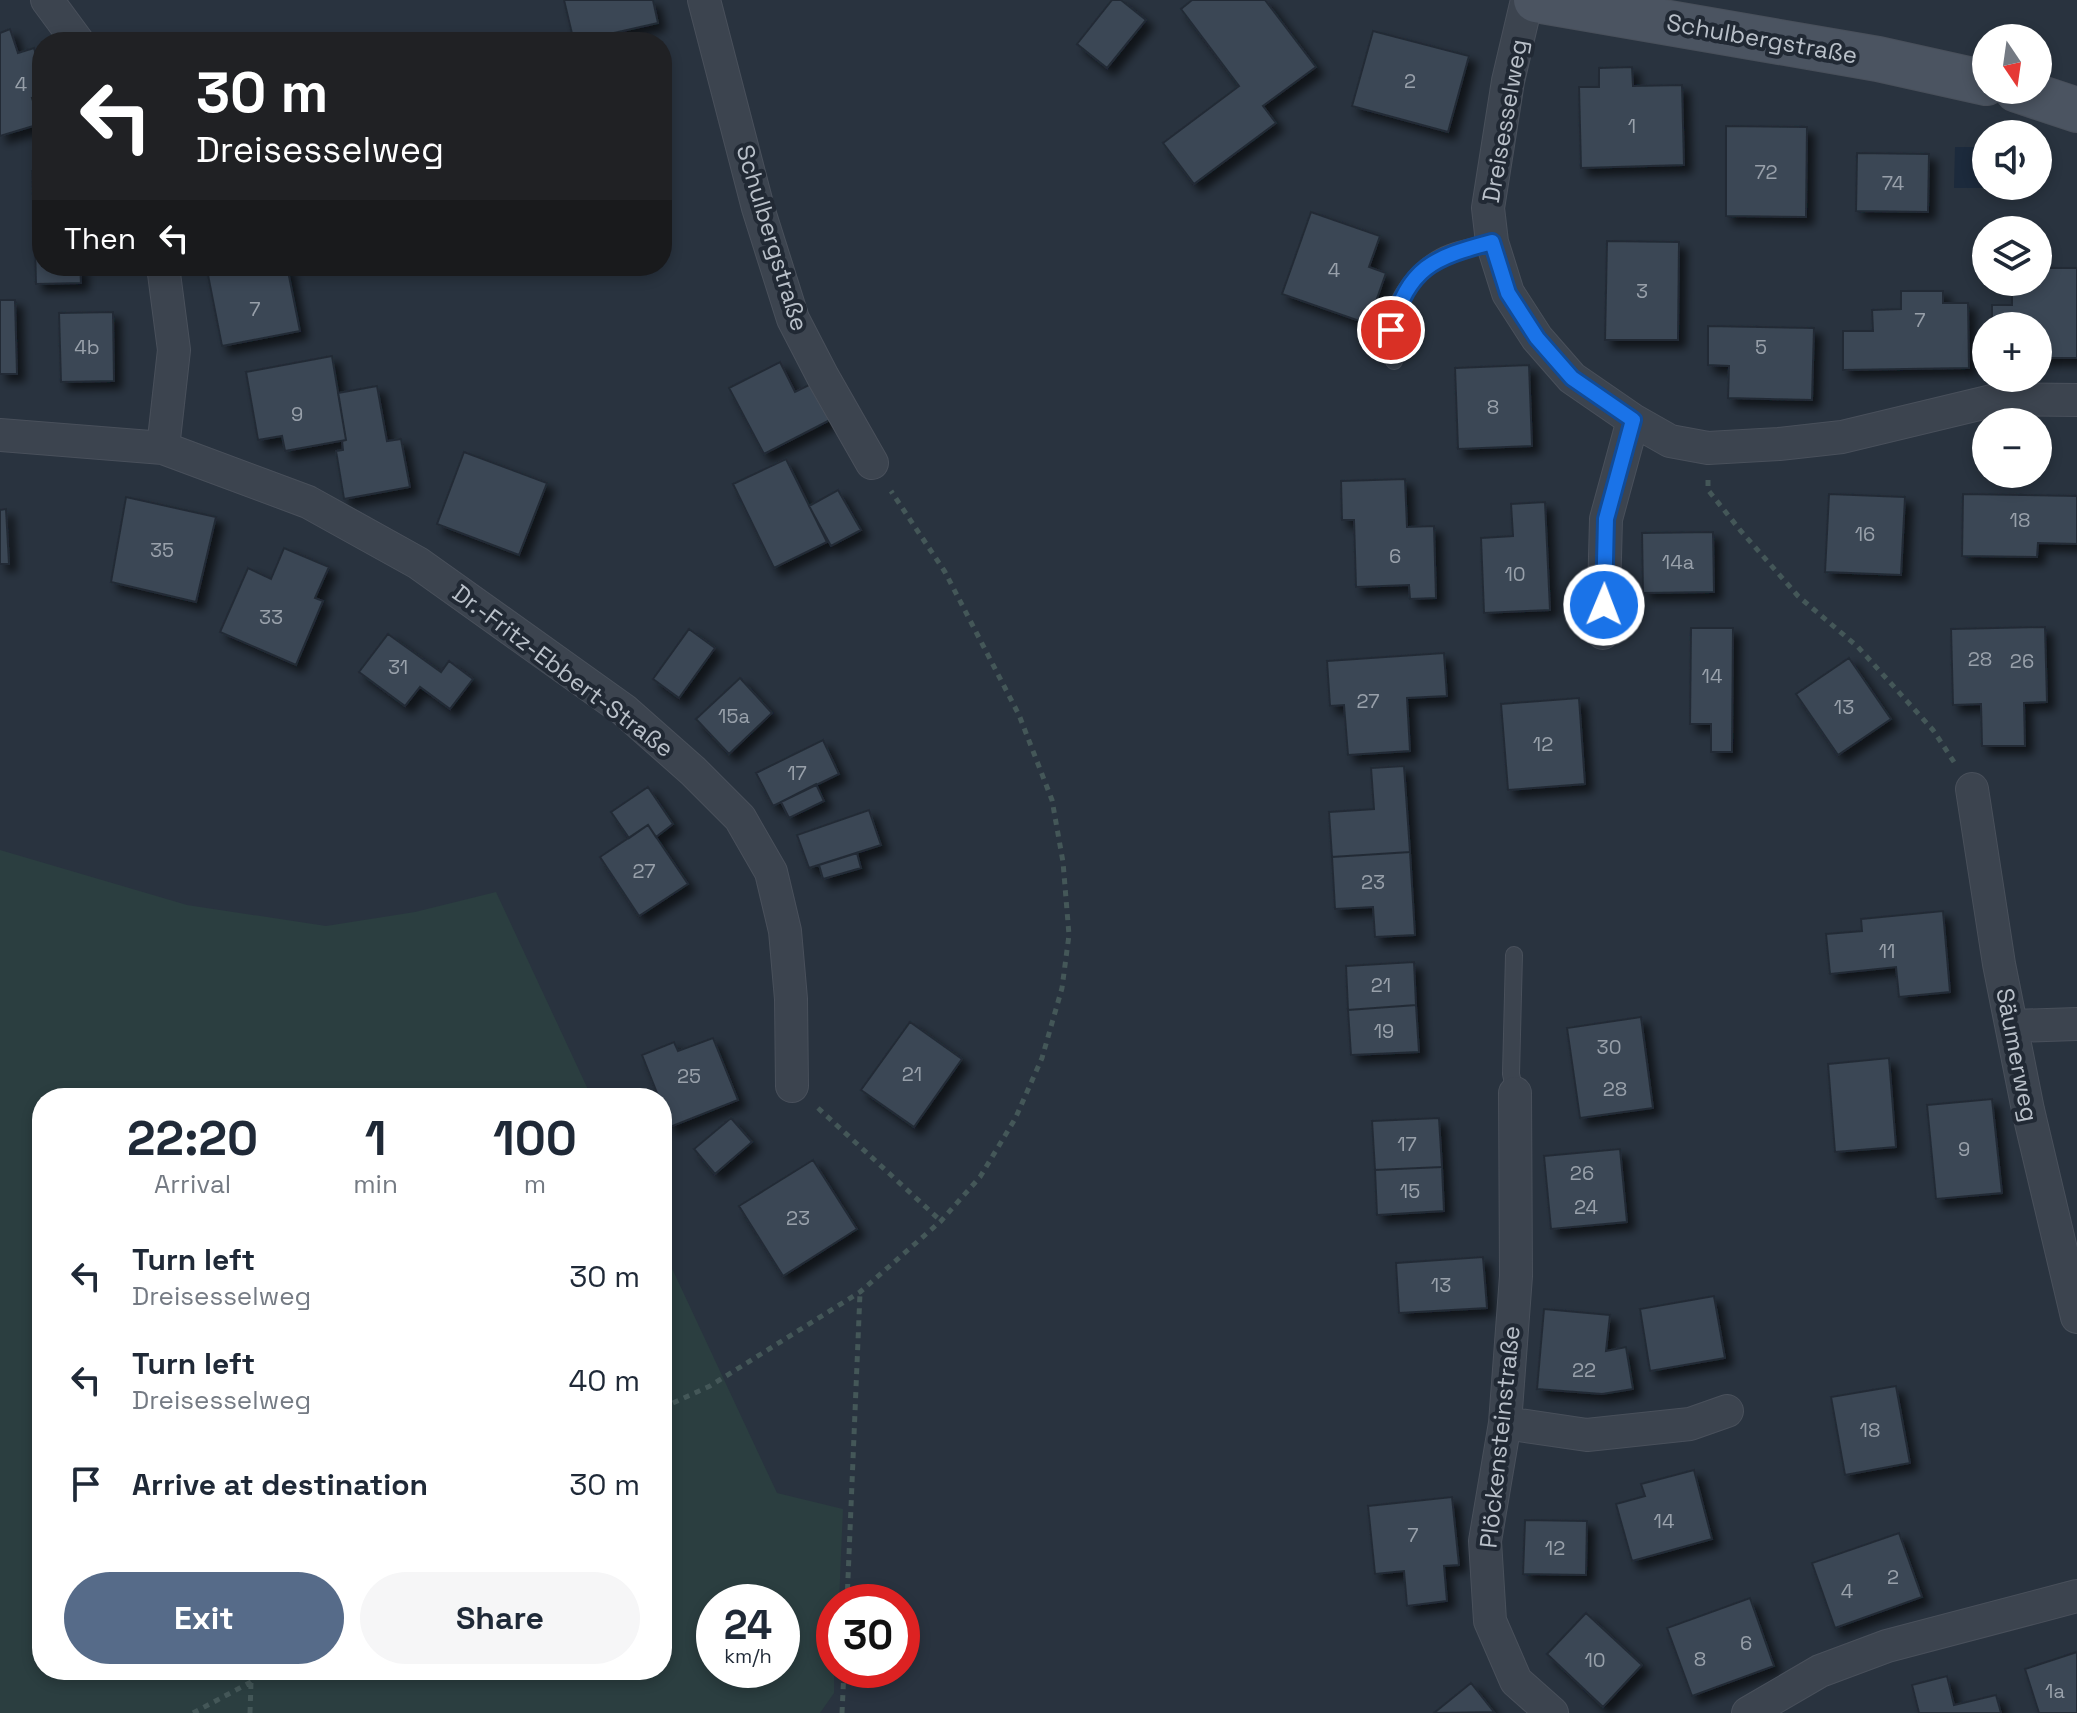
<!DOCTYPE html>
<meta charset="utf-8">
<style>
:root{--surface:#fff;--page:#f6f6f7;--text:#1f2937;--muted:#747a83;--accent:#566b89}
body{margin:0;font-family:"Space Grotesk",sans-serif;background:var(--page);color:var(--text);height:100vh;display:flex;flex-direction:column;font-size:30px;white-space:nowrap}
*{box-sizing:border-box;margin:0}
p{font-size:26px;color:var(--muted)}
.icon{flex:none;width:44px;height:44px;fill:none;stroke:currentColor;stroke-width:2;stroke-linecap:round;stroke-linejoin:round}
.map{position:relative;flex:1;overflow:hidden}
.sheet{position:absolute;left:32px;top:1088px;width:640px;height:592px;display:flex;flex-direction:column;background:var(--surface);border-radius:32px;box-shadow:0 4px 12px #0003}
.sheet>*{flex:none}
.top-card{position:absolute;left:32px;top:32px;width:640px;height:244px;border-radius:32px;box-shadow:0 4px 12px #0003;background:#202124;color:#fff;overflow:hidden}
.needle{width:52px;rotate:167deg}
.buttons{position:absolute;left:1972px;top:24px;display:grid;gap:16px}
.buttons a{display:grid;place-items:center;width:80px;height:80px;border-radius:50%;background:var(--surface);box-shadow:0 4px 12px #0003;font-size:40px}
.speed{position:absolute;left:696px;top:1584px;display:flex;gap:16px;font-size:40px;font-weight:700;text-align:center}
.speed>*{display:grid;place-content:center;width:104px;height:104px;border-radius:50%;background:var(--surface);box-shadow:0 4px 12px #0003;line-height:1}
.speed small{font-size:20px;font-weight:400}
.speed .limit{border:12px solid #d22;background:#fff;color:#111}
.pin{position:absolute;display:grid;place-items:center;width:68px;height:68px;color:#fff;margin:-34px;border:4px solid #fff;border-radius:50%;box-shadow:0 2px 8px #0007}
.me{position:absolute;width:88px;margin:-44px;rotate:1deg;stroke-linejoin:round;filter:drop-shadow(0 0 6px #0008)}
.turn{display:flex;align-items:center;gap:28px;height:168px;padding:0 32px;font-size:36px}
.turn .icon{width:104px;height:104px;stroke-width:2.5}
.turn b{display:block;font-size:56px;line-height:68px}
.then{display:flex;align-items:center;height:76px;padding:0 32px;background:#0003;gap:16px;font-size:30px}
.eta{display:flex;justify-content:space-evenly;align-items:center;height:136px;text-align:center}
.eta b{font-size:48px;font-weight:700;line-height:56px}
.cta{display:flex;gap:16px;margin-top:auto;padding:16px 32px}
.cta a{flex:1;height:92px;border-radius:48px;background:var(--accent);color:#fff;font-size:32px;font-weight:700;line-height:92px;text-align:center}
.cta a+a{background:var(--page);color:var(--text)}
ul{padding:0;list-style:none}
li{display:flex;align-items:center;gap:24px;height:104px;padding:0 32px}
li div{flex:1}
li b{display:block;font-size:30px}
li em{font-style:normal}
.map>svg:first-child{display:block}
</style>
<div class="map">
<svg width="2077" height="1713" viewBox="0 0 2077 1713">
<defs>
<filter id="shadow"><feDropShadow dx="7" dy="7" stdDeviation="4" flood-color="#0009"/></filter>
</defs>
<rect width="100%" height="100%" fill="#29333f"/>
<path fill="#2b3e40" fill-rule="evenodd" d="M 0,850 L 187,905 L 326,926 L 415,912 L 496,892 L 592,1098 L 42,1098 L 42,1670 L 662,1670 L 662,1247 L 777,1493 L 843,1509 L 839,1602 L 834,1602 L 834,1693 L 820,1713 L 0,1713 ZM 714,1602 L 782,1602 L 782,1670 L 714,1670 Z"/>
<path fill="#1c2a3c" d="M 1955,147 L 1982,147 L 1982,188 L 1954,188 Z"/>
<path fill="#3b4754" stroke="#232b36" stroke-width="2" filter="url(#shadow)" d="M 564,0 L 653,0 L 658,23 L 574,42 Z
M 1112,0 L 1121,0 L 1146,20 L 1107,68 L 1077,44 Z
M 1192,0 L 1265,0 L 1316,67 L 1263,106 L 1276,123 L 1194,184 L 1163,143 L 1239,86 L 1181,9 Z
M 10,29 L 18,53 L 34,48 L 42,74 L 42,95 L 32,98 L 40,124 L 0,136 L 0,33 Z
M 1373,31 L 1469,56 L 1448,132 L 1352,106 Z
M 1632,67 L 1633,86 L 1682,85 L 1684,165 L 1581,168 L 1579,87 L 1599,87 L 1599,68 Z
M 1726,126 L 1807,127 L 1806,217 L 1726,216 Z
M 1857,153 L 1929,154 L 1928,212 L 1856,211 Z
M 32,171 L 42,171 L 42,244 L 35,244 Z
M 1311,212 L 1380,236 L 1369,267 L 1386,273 L 1368,324 L 1282,294 Z
M 1607,241 L 1679,242 L 1678,340 L 1605,340 Z
M 35,244 L 42,244 L 42,266 L 80,266 L 81,283 L 36,284 Z
M 227,266 L 287,266 L 300,331 L 222,346 L 207,270 Z
M 2038,268 L 2077,268 L 2077,358 L 2038,358 L 2038,326 L 1992,326 L 1992,305 L 2012,305 L 2012,282 L 2038,282 Z
M 1901,291 L 1943,291 L 1943,303 L 1968,303 L 1969,368 L 1843,370 L 1843,331 L 1873,331 L 1872,310 L 1901,309 Z
M 0,300 L 15,300 L 17,374 L 0,374 Z
M 113,312 L 114,381 L 61,382 L 59,313 Z
M 1708,326 L 1814,328 L 1812,400 L 1728,398 L 1729,366 L 1708,365 Z
M 332,356 L 346,440 L 285,451 L 282,436 L 258,440 L 246,372 Z
M 780,362 L 795,392 L 811,384 L 830,420 L 764,454 L 729,388 Z
M 1529,365 L 1532,446 L 1458,449 L 1455,368 Z
M 377,386 L 387,441 L 401,439 L 410,487 L 344,499 L 336,451 L 343,450 L 342,441 L 346,440 L 338,393 Z
M 464,452 L 547,483 L 519,555 L 437,524 Z
M 786,459 L 827,542 L 774,568 L 733,484 Z
M 1405,479 L 1407,527 L 1434,526 L 1436,598 L 1410,599 L 1409,585 L 1356,587 L 1354,520 L 1342,520 L 1341,481 Z
M 838,490 L 861,530 L 831,546 L 809,506 Z
M 1829,494 L 1905,497 L 1901,575 L 1825,572 Z
M 1963,494 L 2077,496 L 2077,544 L 2038,543 L 2037,557 L 1962,556 Z
M 126,497 L 216,517 L 196,602 L 111,582 Z
M 1545,502 L 1550,610 L 1484,613 L 1481,538 L 1513,536 L 1511,504 Z
M 6,509 L 9,564 L 0,564 L 0,510 Z
M 1713,532 L 1714,592 L 1643,593 L 1642,533 Z
M 284,548 L 329,567 L 315,598 L 323,601 L 296,665 L 220,632 L 248,568 L 271,579 Z
M 2045,627 L 2047,702 L 2024,703 L 2025,746 L 1982,746 L 1981,704 L 1953,705 L 1951,629 Z
M 1691,628 L 1733,628 L 1732,752 L 1711,752 L 1711,724 L 1690,724 Z
M 689,629 L 715,648 L 679,698 L 653,679 Z
M 388,634 L 441,672 L 449,661 L 473,679 L 450,709 L 420,687 L 405,706 L 359,672 Z
M 1444,653 L 1447,696 L 1407,698 L 1410,751 L 1348,755 L 1344,705 L 1330,706 L 1327,661 Z
M 1849,658 L 1891,719 L 1838,755 L 1796,694 Z
M 740,678 L 772,713 L 729,754 L 696,719 Z
M 1579,698 L 1585,784 L 1508,790 L 1501,704 Z
M 823,740 L 839,774 L 773,806 L 756,773 Z
M 1404,766 L 1410,852 L 1332,857 L 1329,812 L 1374,809 L 1371,768 Z
M 816,784 L 824,801 L 789,818 L 781,802 Z
M 648,787 L 673,824 L 656,837 L 648,825 L 629,838 L 611,812 Z
M 869,810 L 881,845 L 809,868 L 797,835 Z
M 648,825 L 688,884 L 639,916 L 600,857 Z
M 1410,852 L 1415,935 L 1375,937 L 1373,907 L 1335,909 L 1332,857 Z
M 857,853 L 861,868 L 823,879 L 819,865 Z
M 1943,911 L 1950,992 L 1899,997 L 1896,967 L 1830,974 L 1826,934 L 1862,931 L 1861,919 Z
M 1414,962 L 1416,1005 L 1348,1010 L 1346,966 Z
M 1416,1005 L 1419,1052 L 1351,1055 L 1348,1010 Z
M 1641,1017 L 1653,1108 L 1580,1118 L 1567,1028 Z
M 910,1022 L 962,1059 L 914,1127 L 861,1090 Z
M 713,1038 L 738,1100 L 670,1127 L 662,1106 L 662,1098 L 659,1098 L 642,1055 L 674,1042 L 678,1051 Z
M 1889,1058 L 1896,1147 L 1835,1152 L 1828,1064 Z
M 1992,1099 L 2002,1193 L 1936,1199 L 1927,1105 Z
M 731,1118 L 752,1142 L 715,1174 L 694,1149 Z
M 1439,1118 L 1442,1167 L 1375,1170 L 1372,1121 Z
M 1620,1149 L 1627,1222 L 1551,1229 L 1544,1156 Z
M 813,1160 L 857,1229 L 783,1276 L 739,1206 Z
M 1442,1167 L 1444,1211 L 1377,1215 L 1375,1170 Z
M 1483,1257 L 1487,1308 L 1399,1313 L 1396,1263 Z
M 1714,1296 L 1725,1358 L 1650,1371 L 1640,1309 Z
M 1544,1309 L 1610,1315 L 1606,1351 L 1626,1347 L 1633,1389 L 1602,1394 L 1537,1389 Z
M 1896,1386 L 1910,1463 L 1845,1475 L 1831,1397 Z
M 1694,1470 L 1712,1539 L 1632,1561 L 1616,1504 L 1645,1496 L 1641,1484 Z
M 1452,1497 L 1459,1565 L 1444,1566 L 1447,1601 L 1407,1606 L 1404,1571 L 1375,1574 L 1368,1506 Z
M 1525,1520 L 1587,1521 L 1586,1575 L 1523,1574 Z
M 1899,1533 L 1922,1597 L 1835,1628 L 1812,1563 Z
M 1750,1598 L 1774,1666 L 1692,1696 L 1667,1628 Z
M 1586,1613 L 1642,1665 L 1603,1707 L 1547,1654 Z
M 2077,1652 L 2077,1713 L 2039,1713 L 2025,1669 Z
M 1947,1676 L 1954,1705 L 1996,1695 L 2001,1713 L 1919,1713 L 1912,1685 Z
M 1471,1683 L 1494,1712 L 1434,1713 Z"/>
<g fill="none" stroke-linecap="round" stroke-linejoin="round">
<g stroke="#49505b" stroke-width="18">
<path id="lane" d="M 1394,361 C 1393,351 1390,339 1391,330 C 1394,298 1420,264 1450,253 C 1463,248 1478,246 1492,242
M 1514,955 L 1511,1074 L 1515,1093"/>
</g>
<g stroke="#49505b" stroke-width="34">
<path id="street" d="M 47,0 L 78,42
M 704,0 L 758,208 L 793,319 L 823,377 L 872,463
M 1527,0 L 1508,81 L 1488,208 L 1492,242 L 1508,293 L 1537,338 L 1572,378 L 1633,420 L 1670,441 L 1708,448 L 1779,444 L 1842,437 L 2000,399 L 2077,400
M 163,266 L 174,350 L 163,448
M 0,435 L 163,448 L 308,502 L 418,563 L 624,710 L 693,771 L 740,818 L 771,872 L 785,931 L 791,999 L 792,1086
M 1603,633 L 1606,519 L 1633,420
M 1972,789 L 1999,964 L 2028,1110 L 2077,1317
M 2012,1026 L 2077,1024
M 1515,1093 L 1516,1276 L 1505,1423 L 1485,1541 L 1490,1621 L 1516,1681 L 1552,1713
M 1505,1423 L 1587,1435 L 1690,1424 L 1727,1411
M 1748,1713 L 1820,1671 L 1887,1646 L 2077,1596"/>
</g>
<g stroke="#49505b" stroke-width="46">
<path id="secondary" d="M 1536,0 L 1878,59 L 1986,83
M 2017,90 L 2077,110"/>
</g>
<path stroke="#445758" stroke-width="5" stroke-dasharray="6 6" stroke-linecap="butt" d="M 1708,480 L 1708,490 L 1740,530 L 1798,596 L 1858,647 L 1933,730 L 1954,762
M 818,1108 L 941,1221
M 662,1408 L 710,1386 L 860,1292 L 941,1221 L 980,1177 L 1015,1119 L 1042,1058 L 1062,988 L 1069,935 L 1063,862 L 1052,800 L 1019,715 L 945,572 L 891,491
M 847,1602 L 860,1293
M 193,1713 L 251,1682 L 262,1670
M 250,1713 L 251,1683
M 842,1713 L 844,1670"/>
<use href="#lane" stroke="#3c444f" stroke-width="16"/>
<use href="#street" stroke="#3c444f" stroke-width="32"/>
<use href="#secondary" stroke="#4b5461" stroke-width="44"/>
</g>
<g fill="none" stroke-linecap="round" stroke-linejoin="round">
<g stroke="#114b97" stroke-width="20">
<path id="route" d="M 1391,330 C 1409,267 1432,258 1492,242 L 1508,293 L 1537,338 L 1572,378 L 1633,420 L 1606,519 L 1604,605"/>
</g>
<use href="#route" stroke="#1a73e8" stroke-width="14"/>
</g>
<g text-anchor="middle" stroke-width="8" stroke-linejoin="round" paint-order="stroke">
<g font-size="20" fill="#98a0aa">
<text x="1410" y="88">2</text>
<text x="21" y="91">4</text>
<text x="1632" y="133">1</text>
<text x="1766" y="179">72</text>
<text x="1893" y="190">74</text>
<text x="1334" y="277">4</text>
<text x="1642" y="298">3</text>
<text x="255" y="316">7</text>
<text x="1920" y="327">7</text>
<text x="87" y="354">4b</text>
<text x="1761" y="354">5</text>
<text x="1493" y="414">8</text>
<text x="297" y="421">9</text>
<text x="2020" y="527">18</text>
<text x="1865" y="541">16</text>
<text x="162" y="557">35</text>
<text x="1395" y="563">6</text>
<text x="1678" y="569">14a</text>
<text x="1515" y="581">10</text>
<text x="271" y="624">33</text>
<text x="1980" y="666">28</text>
<text x="2022" y="668">26</text>
<text x="398" y="674">31</text>
<text x="1712" y="683">14</text>
<text x="1368" y="708">27</text>
<text x="1844" y="714">13</text>
<text x="734" y="723">15a</text>
<text x="1543" y="751">12</text>
<text x="797" y="780">17</text>
<text x="644" y="878">27</text>
<text x="1373" y="889">23</text>
<text x="1887" y="958">11</text>
<text x="1381" y="992">21</text>
<text x="1384" y="1038">19</text>
<text x="1609" y="1054">30</text>
<text x="912" y="1081">21</text>
<text x="689" y="1083">25</text>
<text x="1615" y="1096">28</text>
<text x="1407" y="1151">17</text>
<text x="1964" y="1156">9</text>
<text x="1582" y="1180">26</text>
<text x="1410" y="1198">15</text>
<text x="1586" y="1214">24</text>
<text x="798" y="1225">23</text>
<text x="1441" y="1292">13</text>
<text x="1584" y="1377">22</text>
<text x="1870" y="1437">18</text>
<text x="1664" y="1528">14</text>
<text x="1413" y="1542">7</text>
<text x="1555" y="1555">12</text>
<text x="1893" y="1584">2</text>
<text x="1847" y="1598">4</text>
<text x="1746" y="1650">6</text>
<text x="1700" y="1666">8</text>
<text x="1595" y="1667">10</text>
<text x="2055" y="1698">1a</text>
</g>
<g font-size="24" fill="#b9c0c9" stroke="#212934">
<text transform="translate(1762 39) rotate(10)" y="8">Schulbergstraße</text>
<text transform="translate(1505 121) rotate(-80)" y="8">Dreisesselweg</text>
<text transform="translate(772 238) rotate(73)" y="8">Schulbergstraße</text>
<text transform="translate(563 671) rotate(37)" y="8">Dr.-Fritz-Ebbert-Straße</text>
<text transform="translate(2017 1055) rotate(79)" y="8">Säumerweg</text>
<text transform="translate(1500 1437) rotate(-84)" y="8">Plöckensteinstraße</text>
</g>
</g>
</svg>
<div class="buttons">
<a><svg class="needle" viewBox="-14 -14 28 28"><path d="M0-13l5 13h-10z" fill="#e53935"/><path d="M0 13l5-13h-10z" fill="#747a83"/></svg></a>
<a><svg class="icon" aria-label="sound" viewBox="0 0 24 24"><path d="M4 9h4l5-4v14l-5-4H4zM17 9q2 3 0 6"/></svg></a>
<a><svg class="icon" aria-label="layers" viewBox="0 0 24 24"><path d="M12 4l9 5-9 5-9-5zM3 14l9 5 9-5"/></svg></a>
<a>+</a>
<a>−</a>
</div>
<div class="speed"><div>24<small>km/h</small></div><div class="limit">30</div></div>
<div class="pin" style="left:1391px;top:330px;background:#d93025"><svg class="icon" aria-label="arrive" viewBox="0 0 24 24"><path d="M6 21V4h12l-3 4 3 4H6"/></svg></div>
<svg class="me" style="left:1604px;top:605px" viewBox="-20 -20 40 40"><circle r="17" fill="#1a73e8" stroke="#fff" stroke-width="3"/><path d="M0-11L8 9 0 5-8 9z" fill="#fff"/></svg>
<div class="top-card">
<div class="turn"><svg class="icon" aria-label="left" viewBox="0 0 24 24"><path d="M17 20v-9H6M10 6l-5 5 5 5"/></svg><div><b>30 m</b>Dreisesselweg</div></div>
<div class="then">Then<svg class="icon" aria-label="left" viewBox="0 0 24 24"><path d="M17 20v-9H6M10 6l-5 5 5 5"/></svg></div>
</div>
<section class="sheet">
<div class="eta">
<div><b>22:20</b><p>Arrival</p></div>
<div><b>1</b><p>min</p></div>
<div><b>100</b><p>m</p></div>
</div>
<ul>
<li><svg class="icon" aria-label="left" viewBox="0 0 24 24"><path d="M17 20v-9H6M10 6l-5 5 5 5"/></svg><div><b>Turn left</b><p>Dreisesselweg</p></div><em>30 m</em></li>
<li><svg class="icon" aria-label="left" viewBox="0 0 24 24"><path d="M17 20v-9H6M10 6l-5 5 5 5"/></svg><div><b>Turn left</b><p>Dreisesselweg</p></div><em>40 m</em></li>
<li><svg class="icon" aria-label="arrive" viewBox="0 0 24 24"><path d="M6 21V4h12l-3 4 3 4H6"/></svg><div><b>Arrive at destination</b></div><em>30 m</em></li>
</ul>
<div class="cta"><a>Exit</a><a>Share</a></div>
</section>
</div>
